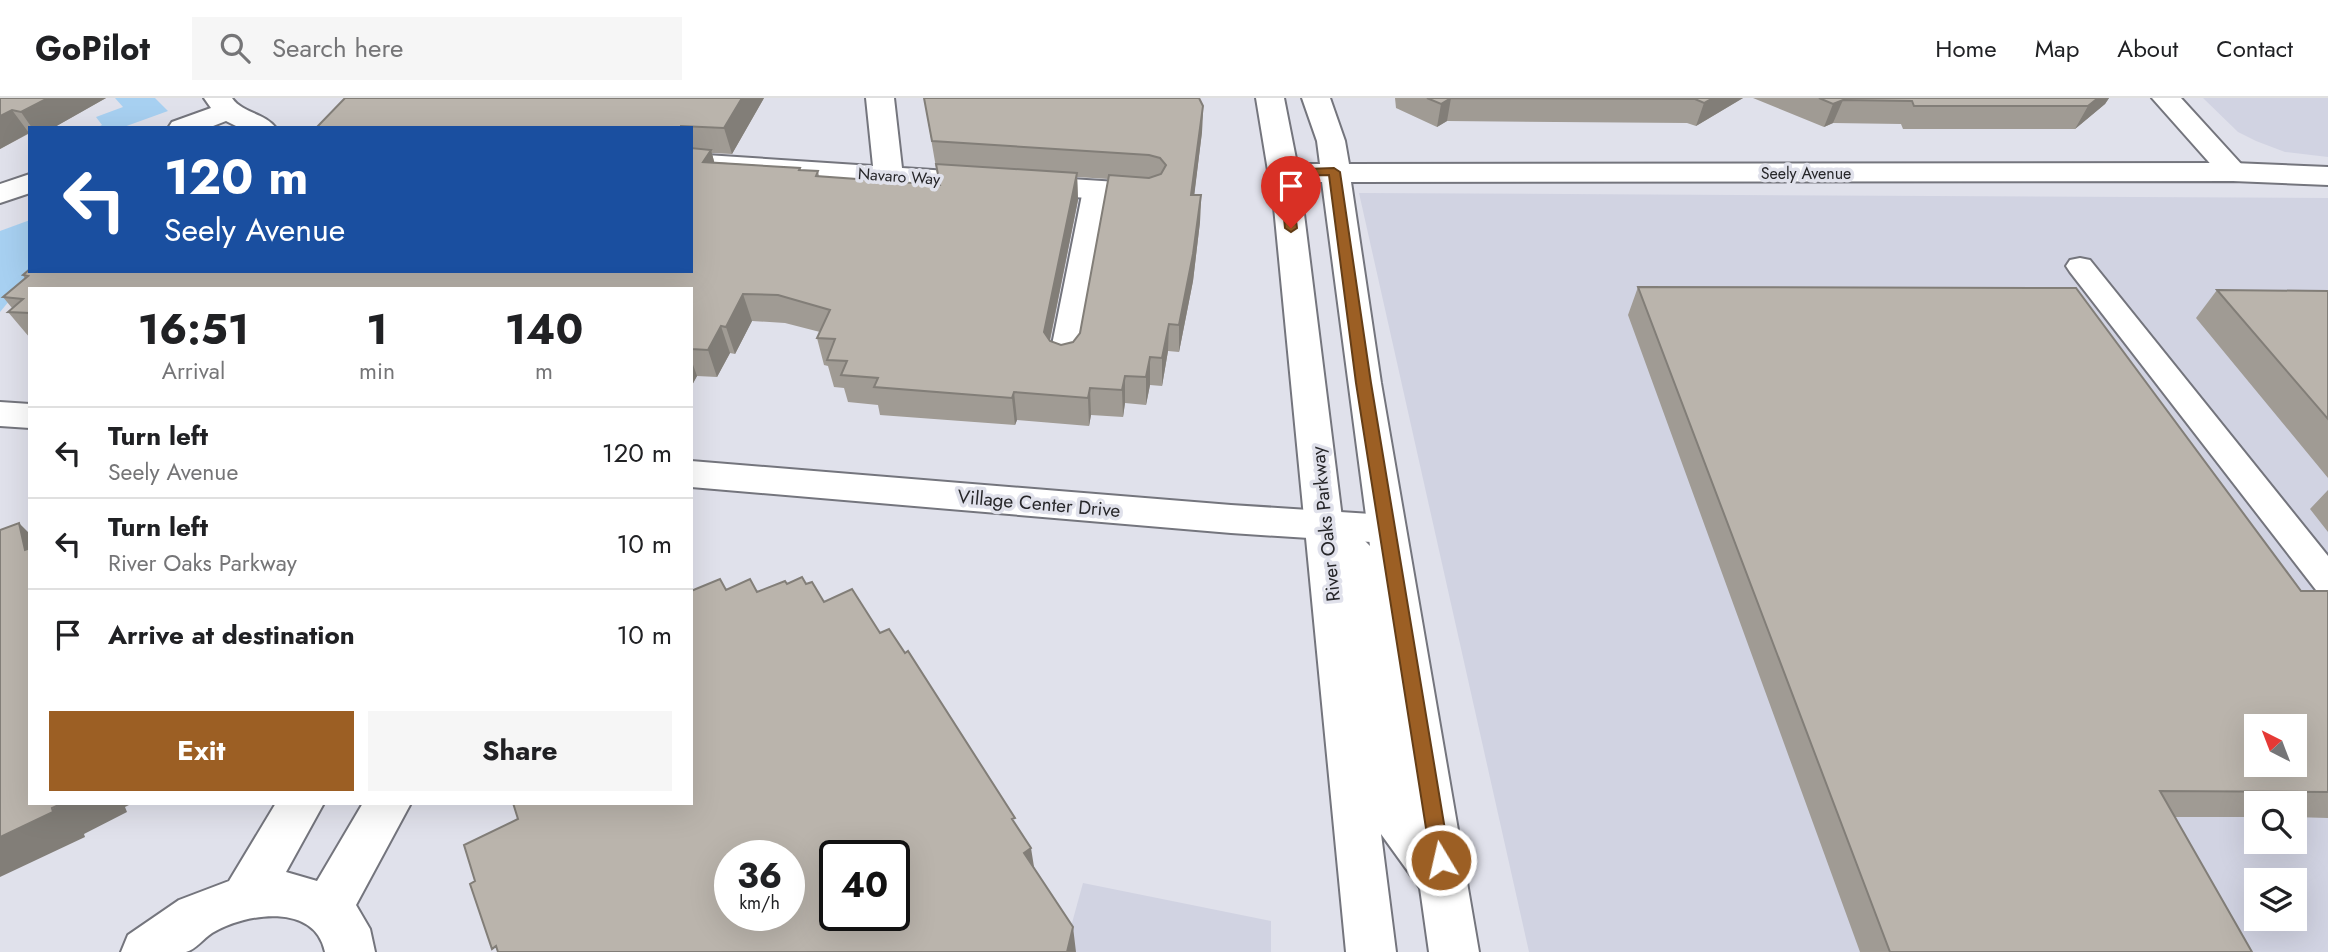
<!DOCTYPE html>
<style>
:root{--surface:#fff;--page:#f6f6f6;--text:#202124;--muted:#757577;--line:#e0e0e0;--accent:#9c5f24}
body{margin:0;font-family:Jost,sans-serif;background:var(--page);color:var(--text);height:100vh;display:flex;flex-direction:column;font-size:26px;white-space:nowrap}
*{box-sizing:border-box;margin:0}
p{font-size:23px;color:var(--muted)}
.icon{flex:none;width:38px;height:38px;fill:none;stroke:currentColor;stroke-width:2;stroke-linecap:round;stroke-linejoin:round}
.map{position:relative;flex:1;overflow:hidden}
.panel{position:absolute;left:28px;top:189px;width:665px;height:518px;display:flex;flex-direction:column;background:var(--surface);border-radius:0px;box-shadow:0 7px 28px #0002}
.panel>*{flex:none}
.guide{position:absolute;left:28px;top:28px;width:665px;height:147px;border-radius:0px;box-shadow:0 7px 28px #0002;background:#1a4fa0;color:#fff;overflow:hidden}
.needle{width:46px;rotate:318deg}
.tools{position:absolute;left:2244px;top:616px;display:grid;gap:14px}
.tools a{display:grid;place-items:center;width:63px;height:63px;border-radius:0px;background:var(--surface);box-shadow:0 7px 28px #0002;font-size:35px}
.speed{position:absolute;left:714px;top:742px;display:flex;gap:14px;font-size:35px;font-weight:700;text-align:center}
.speed>*{display:grid;place-content:center;width:91px;height:91px;border-radius:50%;background:var(--surface);box-shadow:0 7px 28px #0002;line-height:1}
.speed small{font-size:18px;font-weight:400}
.speed .limit{border:4px solid #111;border-radius:10px;background:#fff;color:#111}
.pin{position:absolute;display:grid;place-items:center;width:60px;height:60px;color:#fff;margin:-72px -30px;border-radius:50% 50% 50% 0;rotate:-45deg;box-shadow:0 0 7px #0007}
.pin .icon{rotate:45deg}
.me{position:absolute;width:77px;margin:-38px;rotate:351deg;stroke-linejoin:round;filter:drop-shadow(0 0 5px #0008)}
.turn{display:flex;align-items:center;gap:24px;height:147px;padding:0 21px;font-size:32px}
.turn .icon{width:91px;height:91px;stroke-width:2.5}
.turn b{display:block;font-size:49px;line-height:60px}
.eta{display:flex;justify-content:space-evenly;align-items:center;height:119px;text-align:center}
.eta b{font-size:42px;font-weight:700;line-height:49px}
.primary-button{display:flex;gap:14px;margin-top:auto;padding:14px 21px}
.primary-button a{flex:1;height:80px;border-radius:0px;background:var(--accent);color:#fff;font-size:28px;font-weight:700;line-height:80px;text-align:center}
.primary-button a+a{background:var(--page);color:var(--text)}
ul{padding:0;list-style:none}
li{display:flex;align-items:center;gap:21px;height:91px;padding:0 21px;border-top:2px solid var(--line)}
li div{flex:1}
li b{display:block;font-size:26px}
li em{font-style:normal}
header{display:flex;align-items:center;gap:42px;box-sizing:border-box;height:98px;padding:0 35px;background:var(--surface);border-bottom:2px solid var(--line)}
header strong{font-size:33px}
nav{display:flex;gap:38px;margin-inline-start:auto;font-size:24px}
.search{width:490px;height:63px;background:var(--page);display:flex;align-items:center;gap:18px;box-sizing:border-box;padding:0 24px;border-radius:0px;color:var(--muted);font-size:26px}
.map>svg:first-child{display:block}
</style>
<header>
<strong>GoPilot</strong>
<div class="search"><svg class="icon" aria-label="search" viewBox="0 0 24 24"><circle cx="10" cy="10" r="6"/><path d="M15 15l6 6"/></svg>Search here</div>
<nav><a>Home</a><a>Map</a><a>About</a><a>Contact</a></nav>
</header>
<div class="map">
<svg width="2328" height="854" viewBox="0 0 2328 854">
<rect width="100%" height="100%" fill="#e0e1eb"/>
<path fill="#d1d3e2" fill-rule="evenodd" d="M 2203,0 L 2328,0 L 2328,59 L 2285,54 L 2256,43 L 2238,34 Z
M 1359,95 L 2328,100 L 2328,854 L 1529,854 ZM 2256,628 L 2294,628 L 2294,667 L 2256,667 ZM 2256,705 L 2294,705 L 2294,744 L 2256,744 ZM 2256,782 L 2294,782 L 2294,821 L 2256,821 Z
M 1083,785 L 1271,823 L 1271,854 L 1064,854 Z"/>
<path fill="#a7d0f1" d="M 115,0 L 155,0 L 168,13 L 121,30 L 96,30 L 102,27 L 96,19 L 123,9 Z
M 30,122 L 30,173 L 34,173 L 0,214 L 0,133 Z"/>
<g fill="none" stroke-linecap="round" stroke-linejoin="round">
<g stroke="#74757d" stroke-width="4">
<path id="service" d="M 1096,84 L 1105,87 L 1109,92 L 1079,262 L 1074,269 L 1064,272 L 1054,269 L 1049,262 L 1083,92 L 1087,87 Z
M 2080,160 L 2090,162 L 2328,458 L 2328,496 L 2316,492 L 2070,174 L 2066,168 L 2070,162 Z"/>
</g>
<g stroke="#74757d" stroke-width="4">
<path id="minor" d="M 204,0 L 232,0 C 242,15 265,15 276,30 L 240,30 L 226,23 L 208,30 L 168,30 L 172,24 L 211,10 Z
M 866,0 L 894,0 L 902,70 L 1149,86 L 1159,89 L 1164,95 L 1159,101 L 1149,104 L 691,74 L 691,56 L 873,68 Z
M 2152,0 L 2181,0 L 2243,68 L 2248,74 L 2243,80 L 2233,83 L 2223,80 Z
M 30,76 L 30,95 L 0,105 L 0,86 Z
M 0,304 L 30,306 L 30,330 L 0,328 Z
M 691,363 L 1231,407 L 1387,417 L 1401,421 L 1406,431 L 1401,441 L 1387,445 L 1231,435 L 691,389 Z
M 276,705 L 324,705 L 286,774 L 317,783 L 363,705 L 411,705 L 356,807 L 370,831 L 375,854 L 325,854 C 315,804 245,815 212,835 C 204,840 195,852 186,854 C 170,854 139,854 121,854 L 128,837 L 179,802 L 229,783 Z"/>
</g>
<g stroke="#74757d" stroke-width="4">
<path id="tertiary" d="M 1256,0 L 1284,0 L 1297,66 L 1320,66 L 1317,43 L 1302,0 L 1330,0 L 1345,43 L 1349,66 L 2233,65 L 2328,69 L 2328,87 L 2233,83 L 1351,84 L 1381,285 L 1479,854 L 1429,854 L 1420,790 L 1381,736 L 1396,854 L 1346,854 L 1274,109 ZM 1300,84 L 1322,84 L 1370,448 L 1342,420 Z"/>
</g>
<use href="#service" fill="#fff" fill-rule="evenodd"/>
<use href="#minor" fill="#fff" fill-rule="evenodd"/>
<use href="#tertiary" fill="#fff" fill-rule="evenodd"/>
</g>
<path fill="#a09b94" fill-rule="evenodd" d="M 0,0 L 106,0 L 53,30 L 30,30 L 30,35 L 0,51 Z
M 764,0 L 732,56 L 712,55 L 714,64 L 800,70 L 801,72 L 818,73 L 819,78 L 939,87 L 924,0 L 1199,0 L 1203,8 L 1202,34 L 1194,97 L 1201,97 L 1200,124 L 1193,183 L 1179,254 L 1168,253 L 1162,288 L 1150,287 L 1146,307 L 1125,305 L 1123,319 L 1091,317 L 1089,328 L 1017,322 L 1015,327 L 880,317 L 878,307 L 848,304 L 844,290 L 834,289 L 828,268 L 824,267 L 817,240 L 820,234 L 785,225 L 752,223 L 735,256 L 730,255 L 717,279 L 697,278 L 691,289 L 691,191 L 30,191 L 30,240 L 8,214 L 12,210 L 3,199 L 25,181 L 23,177 L 691,173 L 691,30 L 316,30 ZM 1077,79 L 1108,81 L 1080,235 L 1073,244 L 1061,247 L 1050,243 L 1078,102 Z
M 1395,0 L 1743,0 L 1696,28 L 1687,25 L 1447,23 L 1437,29 L 1396,10 Z
M 1753,0 L 2109,0 L 2105,6 L 2075,31 L 1903,31 L 1901,26 L 1833,25 L 1824,29 Z
M 1638,189 L 2301,493 L 2328,493 L 2328,720 L 2294,719 L 2294,705 L 2256,705 L 2256,719 L 2174,719 L 2252,854 L 1860,854 L 1628,217 Z
M 2217,192 L 2328,193 L 2328,380 L 2196,220 Z
M 2328,392 L 2328,434 L 2310,411 Z"/>
<path fill="#827e78" d="M 48,0 L 106,0 L 53,30 L 32,30 L 21,14 Z
M 742,0 L 764,0 L 732,56 L 724,30 Z
M 1451,0 L 1447,23 L 1437,29 L 1441,6 Z
M 1713,0 L 1743,0 L 1696,28 L 1704,5 Z
M 2098,0 L 2109,0 L 2105,6 L 2075,31 L 2088,8 Z
M 1843,2 L 1833,25 L 1824,29 L 1833,6 Z
M 1203,8 L 1202,34 L 1191,124 L 1191,97 Z
M 12,12 L 29,35 L 0,51 L 0,18 Z
M 711,52 L 718,78 L 703,64 Z
M 1077,75 L 1078,102 L 1046,261 L 1044,234 Z
M 1201,97 L 1200,124 L 1193,183 L 1179,254 L 1179,227 Z
M 743,196 L 752,223 L 735,256 L 726,229 Z
M 1169,226 L 1168,253 L 1162,288 L 1162,260 Z
M 721,228 L 730,255 L 717,279 L 708,252 Z
M 1150,259 L 1150,287 L 1146,307 L 1146,279 Z
M 691,261 L 697,278 L 691,289 Z
M 1125,278 L 1125,305 L 1123,319 L 1122,292 Z
M 1090,290 L 1091,317 L 1089,328 L 1088,300 Z
M 1014,294 L 1017,322 L 1015,327 L 1012,300 Z
M 19,425 L 30,436 L 30,457 L 25,452 Z
M 63,705 L 133,705 L 125,709 L 127,714 L 84,736 L 85,739 L 0,779 L 0,739 Z
M 1031,750 L 1035,775 L 1024,755 Z
M 1073,829 L 1076,854 L 1067,854 Z"/>
<path fill="#bab4ac" stroke="#827e78" stroke-width="2" fill-rule="evenodd" d="M 0,0 L 48,0 L 21,14 L 12,12 L 0,18 Z
M 345,0 L 742,0 L 724,30 L 681,28 L 681,30 L 316,30 Z
M 924,0 L 1199,0 L 1203,8 L 1191,97 L 1201,97 L 1193,156 L 1179,227 L 1169,226 L 1162,260 L 1150,259 L 1146,279 L 1125,278 L 1122,292 L 1090,290 L 1088,300 L 1014,294 L 1012,300 L 874,289 L 878,280 L 841,277 L 847,263 L 827,262 L 835,241 L 817,240 L 830,212 L 778,197 L 743,196 L 726,229 L 721,228 L 708,252 L 691,251 L 691,191 L 30,191 L 30,215 L 8,214 L 23,201 L 3,199 L 28,178 L 23,177 L 30,171 L 30,173 L 691,173 L 691,50 L 711,52 L 703,64 L 800,70 L 799,72 L 818,73 L 816,78 L 940,87 L 936,66 L 1077,75 L 1044,234 L 1050,243 L 1061,247 L 1073,244 L 1080,235 L 1109,77 L 1149,80 L 1161,76 L 1166,67 L 1160,60 L 1149,57 L 932,43 Z
M 1427,0 L 1713,0 L 1704,5 L 1695,1 L 1451,0 L 1441,6 Z
M 1819,0 L 2098,0 L 2088,8 L 1914,8 L 1912,3 L 1843,2 L 1833,6 Z
M 1638,189 L 2076,190 L 2301,493 L 2328,493 L 2328,694 L 2160,693 L 2252,854 L 1890,854 ZM 2256,628 L 2294,628 L 2294,667 L 2256,667 Z
M 2217,192 L 2328,193 L 2328,321 Z
M 19,425 L 25,452 L 30,450 L 30,705 L 63,705 L 52,710 L 53,714 L 0,739 L 0,432 Z
M 802,479 L 806,486 L 812,484 L 824,504 L 852,491 L 880,535 L 889,531 L 905,555 L 908,553 L 1015,720 L 1012,721 L 1031,750 L 1024,755 L 1073,829 L 1067,854 L 498,854 L 496,848 L 492,851 L 470,786 L 475,783 L 464,747 L 518,721 L 513,705 L 691,705 L 691,493 L 720,481 L 726,492 L 750,481 L 757,494 L 785,483 L 787,486 ZM 730,758 L 789,758 L 789,817 L 730,817 ZM 835,758 L 894,758 L 894,817 L 835,817 Z"/>
<path fill="#9c5f24" stroke="#653e17" stroke-width="2" d="M 1334,70 L 1340,74 L 1371,285 L 1450,762 L 1448,769 L 1441,771 L 1434,769 L 1431,762 L 1356,285 L 1329,77 L 1290,78 L 1297,130 L 1291,134 L 1285,130 L 1279,72 Z"/>
<g text-anchor="middle" stroke-width="7" stroke-linejoin="round" paint-order="stroke">
<g font-size="16" fill="#262629" stroke="#e0e1eb">
<text x="1806" y="81">Seely Avenue</text>
<text transform="translate(899 78) rotate(4)" y="6">Navaro Way</text>
</g>
<g font-size="19" fill="#262629" stroke="#e0e1eb">
<text transform="translate(1039 405) rotate(5)" y="7">Village Center Drive</text>
<text transform="translate(1325 426) rotate(-96)" y="7">River Oaks Parkway</text>
</g>
</g>
</svg>
<div class="tools">
<a><svg class="needle" viewBox="-14 -14 28 28"><path d="M0-13l5 13h-10z" fill="#e53935"/><path d="M0 13l5-13h-10z" fill="#757577"/></svg></a>
<a><svg class="icon" aria-label="search" viewBox="0 0 24 24"><circle cx="10" cy="10" r="6"/><path d="M15 15l6 6"/></svg></a>
<a><svg class="icon" aria-label="layers" viewBox="0 0 24 24"><path d="M12 4l9 5-9 5-9-5zM3 14l9 5 9-5"/></svg></a>
</div>
<div class="speed"><div>36<small>km/h</small></div><div class="limit">40</div></div>
<div class="pin" style="left:1291px;top:130px;background:#d93025"><svg class="icon" aria-label="arrive" viewBox="0 0 24 24"><path d="M6 21V4h12l-3 4 3 4H6"/></svg></div>
<svg class="me" style="left:1441px;top:762px" viewBox="-20 -20 40 40"><circle r="17" fill="#9c5f24" stroke="#fff" stroke-width="3"/><path d="M0-11L8 9 0 5-8 9z" fill="#fff"/></svg>
<div class="guide">
<div class="turn"><svg class="icon" aria-label="left" viewBox="0 0 24 24"><path d="M17 20v-9H6M10 6l-5 5 5 5"/></svg><div><b>120 m</b>Seely Avenue</div></div>
</div>
<section class="panel">
<div class="eta">
<div><b>16:51</b><p>Arrival</p></div>
<div><b>1</b><p>min</p></div>
<div><b>140</b><p>m</p></div>
</div>
<ul>
<li><svg class="icon" aria-label="left" viewBox="0 0 24 24"><path d="M17 20v-9H6M10 6l-5 5 5 5"/></svg><div><b>Turn left</b><p>Seely Avenue</p></div><em>120 m</em></li>
<li><svg class="icon" aria-label="left" viewBox="0 0 24 24"><path d="M17 20v-9H6M10 6l-5 5 5 5"/></svg><div><b>Turn left</b><p>River Oaks Parkway</p></div><em>10 m</em></li>
<li><svg class="icon" aria-label="arrive" viewBox="0 0 24 24"><path d="M6 21V4h12l-3 4 3 4H6"/></svg><div><b>Arrive at destination</b></div><em>10 m</em></li>
</ul>
<div class="primary-button"><a>Exit</a><a>Share</a></div>
</section>
</div>
